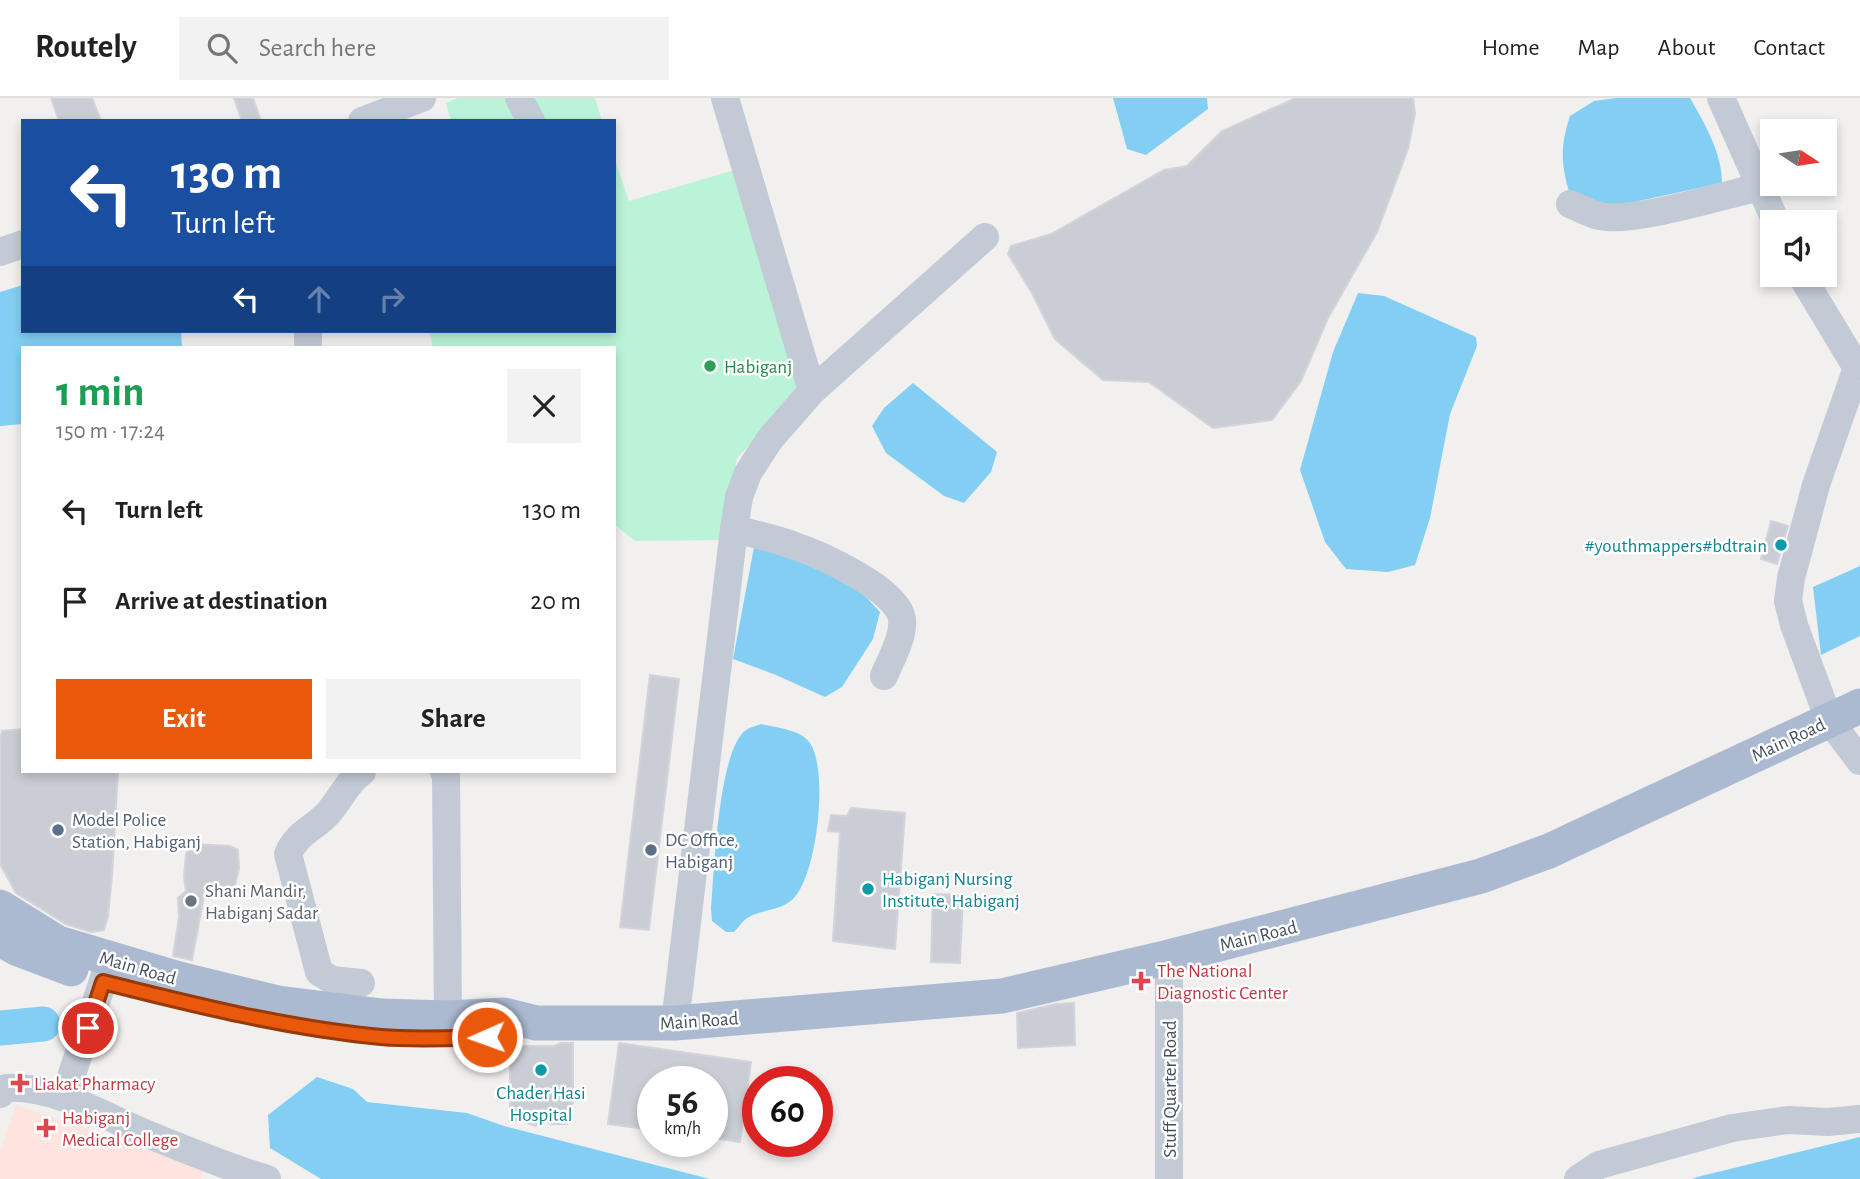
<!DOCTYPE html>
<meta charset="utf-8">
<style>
:root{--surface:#fff;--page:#f2f2f2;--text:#222;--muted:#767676;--line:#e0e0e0;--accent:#ea580c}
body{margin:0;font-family:"Alegreya Sans",sans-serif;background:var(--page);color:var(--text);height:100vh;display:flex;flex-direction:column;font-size:26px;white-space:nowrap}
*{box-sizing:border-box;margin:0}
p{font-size:23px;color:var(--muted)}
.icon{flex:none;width:38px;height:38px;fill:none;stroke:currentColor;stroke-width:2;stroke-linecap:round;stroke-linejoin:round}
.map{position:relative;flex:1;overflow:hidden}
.sheet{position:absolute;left:21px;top:248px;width:595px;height:427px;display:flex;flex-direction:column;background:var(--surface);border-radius:0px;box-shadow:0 4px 10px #0003}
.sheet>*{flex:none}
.top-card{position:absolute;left:21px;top:21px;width:595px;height:214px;border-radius:0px;box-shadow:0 4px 10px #0003;background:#1a4fa0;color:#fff;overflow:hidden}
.needle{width:46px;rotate:102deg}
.fabs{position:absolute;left:1760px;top:21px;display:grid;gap:14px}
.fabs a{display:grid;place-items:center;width:77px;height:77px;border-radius:0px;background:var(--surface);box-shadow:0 4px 10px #0003;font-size:35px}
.speed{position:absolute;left:637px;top:968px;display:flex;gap:14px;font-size:35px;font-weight:700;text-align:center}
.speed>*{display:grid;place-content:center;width:91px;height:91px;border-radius:50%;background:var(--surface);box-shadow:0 4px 10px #0003;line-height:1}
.speed small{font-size:18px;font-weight:400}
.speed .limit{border:10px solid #d22;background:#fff;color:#111}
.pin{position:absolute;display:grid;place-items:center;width:60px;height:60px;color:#fff;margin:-30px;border:4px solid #fff;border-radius:50%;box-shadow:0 2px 7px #0007}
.me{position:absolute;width:77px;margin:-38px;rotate:268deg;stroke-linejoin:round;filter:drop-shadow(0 0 5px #0008)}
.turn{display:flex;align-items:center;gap:24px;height:147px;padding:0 35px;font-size:32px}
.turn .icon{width:91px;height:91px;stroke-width:2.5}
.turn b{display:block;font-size:49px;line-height:60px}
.lanes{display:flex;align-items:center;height:66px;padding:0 35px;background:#0003;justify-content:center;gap:35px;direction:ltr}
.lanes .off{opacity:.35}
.round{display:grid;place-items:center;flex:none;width:74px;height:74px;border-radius:0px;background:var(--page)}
.overview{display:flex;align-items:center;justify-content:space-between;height:119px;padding:0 35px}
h1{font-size:42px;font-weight:600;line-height:52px;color:#1e9e55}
.button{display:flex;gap:14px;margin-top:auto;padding:14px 35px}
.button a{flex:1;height:80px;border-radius:0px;background:var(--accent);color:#fff;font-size:28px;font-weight:600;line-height:80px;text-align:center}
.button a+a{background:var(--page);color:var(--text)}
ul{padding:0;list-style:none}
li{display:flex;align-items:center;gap:21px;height:91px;padding:0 35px}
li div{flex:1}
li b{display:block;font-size:26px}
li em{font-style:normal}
header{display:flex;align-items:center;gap:42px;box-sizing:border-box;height:98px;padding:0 35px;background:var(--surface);border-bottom:2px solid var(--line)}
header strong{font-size:33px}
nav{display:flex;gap:38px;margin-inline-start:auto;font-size:24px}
.search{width:490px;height:63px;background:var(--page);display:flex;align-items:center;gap:18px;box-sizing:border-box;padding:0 24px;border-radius:0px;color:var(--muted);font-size:26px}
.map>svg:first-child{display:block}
</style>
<header>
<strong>Routely</strong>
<div class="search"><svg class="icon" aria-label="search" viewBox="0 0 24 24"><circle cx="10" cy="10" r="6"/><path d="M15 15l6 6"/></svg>Search here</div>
<nav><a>Home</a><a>Map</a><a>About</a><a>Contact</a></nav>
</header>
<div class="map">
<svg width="1860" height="1081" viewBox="0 0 1860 1081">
<rect width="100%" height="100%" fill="#f2efef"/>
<path fill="#fde4de" d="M 16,1007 L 204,1071 L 201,1081 L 0,1081 L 0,1053 Z"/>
<path fill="#baf3d7" d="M 458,0 L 595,0 L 602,23 L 451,23 L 446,5 Z
M 614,59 L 629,103 L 738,71 L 811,285 L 737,360 L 723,442 L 635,443 L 614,426 L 614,250 L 433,250 L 429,233 L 614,233 Z"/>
<path fill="#83cff4" d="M 1113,0 L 1207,0 L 1208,11 L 1146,57 L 1127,51 Z
M 1616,0 L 1690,0 C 1705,26 1722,55 1722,85 L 1597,112 L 1573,105 C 1561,72 1559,51 1570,18 L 1594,3 Z
M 23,187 L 23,233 L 181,233 L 182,250 L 23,250 L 23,326 L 0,328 L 0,194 Z
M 1358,195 L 1384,198 L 1476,239 L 1477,248 L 1450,316 L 1430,420 L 1415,467 L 1388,474 L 1346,471 L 1325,444 L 1300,372 L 1333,254 Z
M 913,285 L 997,354 L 991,374 L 964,405 L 944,398 L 886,355 L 872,328 L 884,310 Z
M 754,449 L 816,465 L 854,486 L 880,514 L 873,541 L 842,589 L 825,599 L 776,577 L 733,561 Z
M 1860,468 L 1860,538 L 1821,557 L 1813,489 Z
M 761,626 C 777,630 800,631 810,645 C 829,673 817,778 793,801 C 780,813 763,811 749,819 C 743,822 739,829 734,834 L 726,834 L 712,823 L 711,811 C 714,776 718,652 746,632 C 750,629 757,628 761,626 Z
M 317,979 L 353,991 L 367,1004 L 467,1015 L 504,1028 L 710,1081 L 321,1081 L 270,1050 L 268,1017 Z
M 1860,1039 L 1860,1081 L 1692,1081 L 1697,1079 Z"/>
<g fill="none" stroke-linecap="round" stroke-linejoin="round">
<path stroke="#83cff4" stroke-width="35" d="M 0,930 L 43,926"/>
</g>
<path fill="#cbcdd5" stroke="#d3d4db" stroke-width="2" d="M 51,0 L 92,0 L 101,23 L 59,23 Z
M 234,0 L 253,0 L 261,23 L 242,23 Z
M 1296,0 L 1413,0 L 1415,15 L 1408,51 L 1377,134 L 1328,220 L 1301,283 L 1272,322 L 1213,330 L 1149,284 L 1103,282 L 1055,241 L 1032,195 L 1008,156 L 1011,148 L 1051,136 L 1164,72 L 1187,68 L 1222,33 Z
M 1771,423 L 1788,428 L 1777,466 L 1761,461 Z
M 650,577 L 679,581 L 649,832 L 620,829 Z
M 23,631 L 23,674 L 118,674 L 112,778 L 108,818 L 104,832 L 91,834 L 66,826 L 16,795 L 0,766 L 0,641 L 2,633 Z
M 851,710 L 905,715 L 895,851 L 833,843 L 840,734 L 828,733 L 831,717 L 847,718 Z
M 192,746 L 230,748 L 238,752 L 239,771 L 235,787 L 227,796 L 219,800 L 204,798 L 192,862 L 173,858 L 179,819 L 178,800 L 186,793 L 184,779 L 186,756 Z
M 933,796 L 963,797 L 960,865 L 931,864 Z
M 1074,905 L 1075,947 L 1018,950 L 1017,915 L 1056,906 Z
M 561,945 L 573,945 L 573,1004 L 567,1016 L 567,1026 L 551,1026 L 541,1022 L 536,1028 L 521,1023 L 510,1024 L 510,948 L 554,948 Z
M 619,945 L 751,964 L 740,1044 L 712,1040 L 712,984 L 653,984 L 653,1032 L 608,1026 Z"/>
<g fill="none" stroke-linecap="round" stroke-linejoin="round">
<path stroke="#c2cad5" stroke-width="28" d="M 519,0 L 531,23
M 725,0 L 812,293
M 1721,0 L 1776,124
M 362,23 L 422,0
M 1570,106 C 1580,110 1590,116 1600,118 C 1631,126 1724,97 1760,89
M 0,154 L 23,146
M 1801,177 L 1857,270
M 308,233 L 308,250
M 1860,261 L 1816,387 L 1791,480 L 1788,503 L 1794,527 L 1829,622 L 1860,663
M 734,431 C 753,436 773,440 792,447 C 819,456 898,491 902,521 C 904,539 891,561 884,578
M 444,674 L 446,675 L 448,920
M 361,885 L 332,882 L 319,874 L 288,756 C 298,733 315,731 330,713 C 341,700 348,683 362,674
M 675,925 L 734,431 L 739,399 L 748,375 L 770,341 L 812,293 L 985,139
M 0,996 L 6,990 C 52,987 101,1016 142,1034 C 184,1051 224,1068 267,1081
M 64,1000 L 110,862
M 1169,1081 L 1169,859
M 1578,1081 L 1599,1067 L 1732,1030 L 1788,1022 L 1828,1024 L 1860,1021"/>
<path stroke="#acbad1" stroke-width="35" d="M 0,809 L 58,845 L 179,881 L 278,905 L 382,918 L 448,920 L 504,917 L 536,925 L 675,925 L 1002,898 L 1169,859 L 1481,778 L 1549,753 L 1860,608
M 0,841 L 18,851 L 71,871"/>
</g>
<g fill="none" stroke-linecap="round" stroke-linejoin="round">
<g stroke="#983908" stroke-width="18">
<path id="route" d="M 88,930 L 103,884 C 194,907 287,930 381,939 C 416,942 452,940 487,939"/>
</g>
<use href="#route" stroke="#ea580c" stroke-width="12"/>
</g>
<circle fill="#2e9e5b" stroke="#fff" stroke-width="2.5" cx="710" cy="268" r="7"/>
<g fill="#0f9aa8" stroke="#fff" stroke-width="2.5">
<circle cx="1781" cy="447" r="7"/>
<circle cx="868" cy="791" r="7"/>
<circle cx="541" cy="972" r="7"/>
</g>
<g fill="#5c6f8a" stroke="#fff" stroke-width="2.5">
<circle cx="58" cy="732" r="7"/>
<circle cx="651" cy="752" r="7"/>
</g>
<circle fill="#6b7280" stroke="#fff" stroke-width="2.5" cx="191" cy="803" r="7"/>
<g fill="#e0444e" stroke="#fff" stroke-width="2.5">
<path d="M1137.5 872.5h7v7h7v7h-7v7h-7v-7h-7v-7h7z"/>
<path d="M16.5 974.5h7v7h7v7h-7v7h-7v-7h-7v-7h7z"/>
<path d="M42.5 1019.5h7v7h7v7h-7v7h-7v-7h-7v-7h7z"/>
</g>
<g text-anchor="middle" stroke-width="5" stroke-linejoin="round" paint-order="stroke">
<g font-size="19" fill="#27864d" stroke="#fff" text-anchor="start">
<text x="724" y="275">Habiganj</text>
</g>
<g font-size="19" fill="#0d838f" stroke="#fff" text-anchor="end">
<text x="1767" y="454">#youthmappers#bdtrain</text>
<text x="882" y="787" text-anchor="start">Habiganj Nursing<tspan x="882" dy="22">Institute, Habiganj</tspan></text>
<text x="541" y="1001" text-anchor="middle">Chader Hasi<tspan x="541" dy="22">Hospital</tspan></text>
</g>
<g font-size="19" fill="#45505f" stroke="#fff">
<text transform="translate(1788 641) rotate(-25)" y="7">Main Road</text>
<text transform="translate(1258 837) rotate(-14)" y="7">Main Road</text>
<text transform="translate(138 869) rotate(16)" y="7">Main Road</text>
<text transform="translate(699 922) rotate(-4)" y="7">Main Road</text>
<text transform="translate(1169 991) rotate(-90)" y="7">Stuff Quarter Road</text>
</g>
<g font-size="19" fill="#4e5e75" stroke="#fff" text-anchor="start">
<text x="72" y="728">Model Police<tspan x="72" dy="22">Station, Habiganj</tspan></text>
<text x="665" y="748">DC Office,<tspan x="665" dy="22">Habiganj</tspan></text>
</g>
<g font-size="19" fill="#5b616d" stroke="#fff" text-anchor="start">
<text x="205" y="799">Shani Mandir,<tspan x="205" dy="22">Habiganj Sadar</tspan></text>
</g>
<g font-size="19" fill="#be3a42" stroke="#fff" text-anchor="start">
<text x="1157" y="879">The National<tspan x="1157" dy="22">Diagnostic Center</tspan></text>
<text x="34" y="992">Liakat Pharmacy</text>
<text x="62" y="1026">Habiganj<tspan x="62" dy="22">Medical College</tspan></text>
</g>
</g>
</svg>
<div class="fabs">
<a><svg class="needle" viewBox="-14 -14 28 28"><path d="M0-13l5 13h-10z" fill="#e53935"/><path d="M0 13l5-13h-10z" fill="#767676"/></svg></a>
<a><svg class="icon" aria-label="sound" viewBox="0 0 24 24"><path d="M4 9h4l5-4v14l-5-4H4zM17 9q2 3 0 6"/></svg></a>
</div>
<div class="speed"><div>56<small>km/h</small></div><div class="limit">60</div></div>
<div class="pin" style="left:88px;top:930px;background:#d93025"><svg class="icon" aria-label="arrive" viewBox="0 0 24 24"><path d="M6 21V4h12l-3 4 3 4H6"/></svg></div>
<svg class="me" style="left:487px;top:939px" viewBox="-20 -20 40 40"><circle r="17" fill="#ea580c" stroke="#fff" stroke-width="3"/><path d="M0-11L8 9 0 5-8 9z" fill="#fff"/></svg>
<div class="top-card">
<div class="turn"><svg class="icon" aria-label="left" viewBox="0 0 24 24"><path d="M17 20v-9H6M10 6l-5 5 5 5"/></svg><div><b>130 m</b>Turn left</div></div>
<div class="lanes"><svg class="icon" aria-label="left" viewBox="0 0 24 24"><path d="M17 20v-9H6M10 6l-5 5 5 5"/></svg><svg class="icon off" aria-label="ahead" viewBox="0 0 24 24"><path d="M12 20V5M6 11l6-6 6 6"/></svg><svg class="icon off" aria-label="right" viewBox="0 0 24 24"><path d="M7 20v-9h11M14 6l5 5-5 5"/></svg></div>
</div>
<section class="sheet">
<div class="overview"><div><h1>1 min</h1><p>150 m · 17:24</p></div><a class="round"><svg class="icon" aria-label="close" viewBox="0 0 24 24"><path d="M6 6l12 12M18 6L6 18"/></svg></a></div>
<ul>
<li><svg class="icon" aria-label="left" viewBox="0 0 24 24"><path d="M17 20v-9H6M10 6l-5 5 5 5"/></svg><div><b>Turn left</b></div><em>130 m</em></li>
<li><svg class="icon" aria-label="arrive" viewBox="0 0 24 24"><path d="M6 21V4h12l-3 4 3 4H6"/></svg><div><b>Arrive at destination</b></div><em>20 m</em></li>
</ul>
<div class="button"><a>Exit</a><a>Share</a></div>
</section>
</div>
